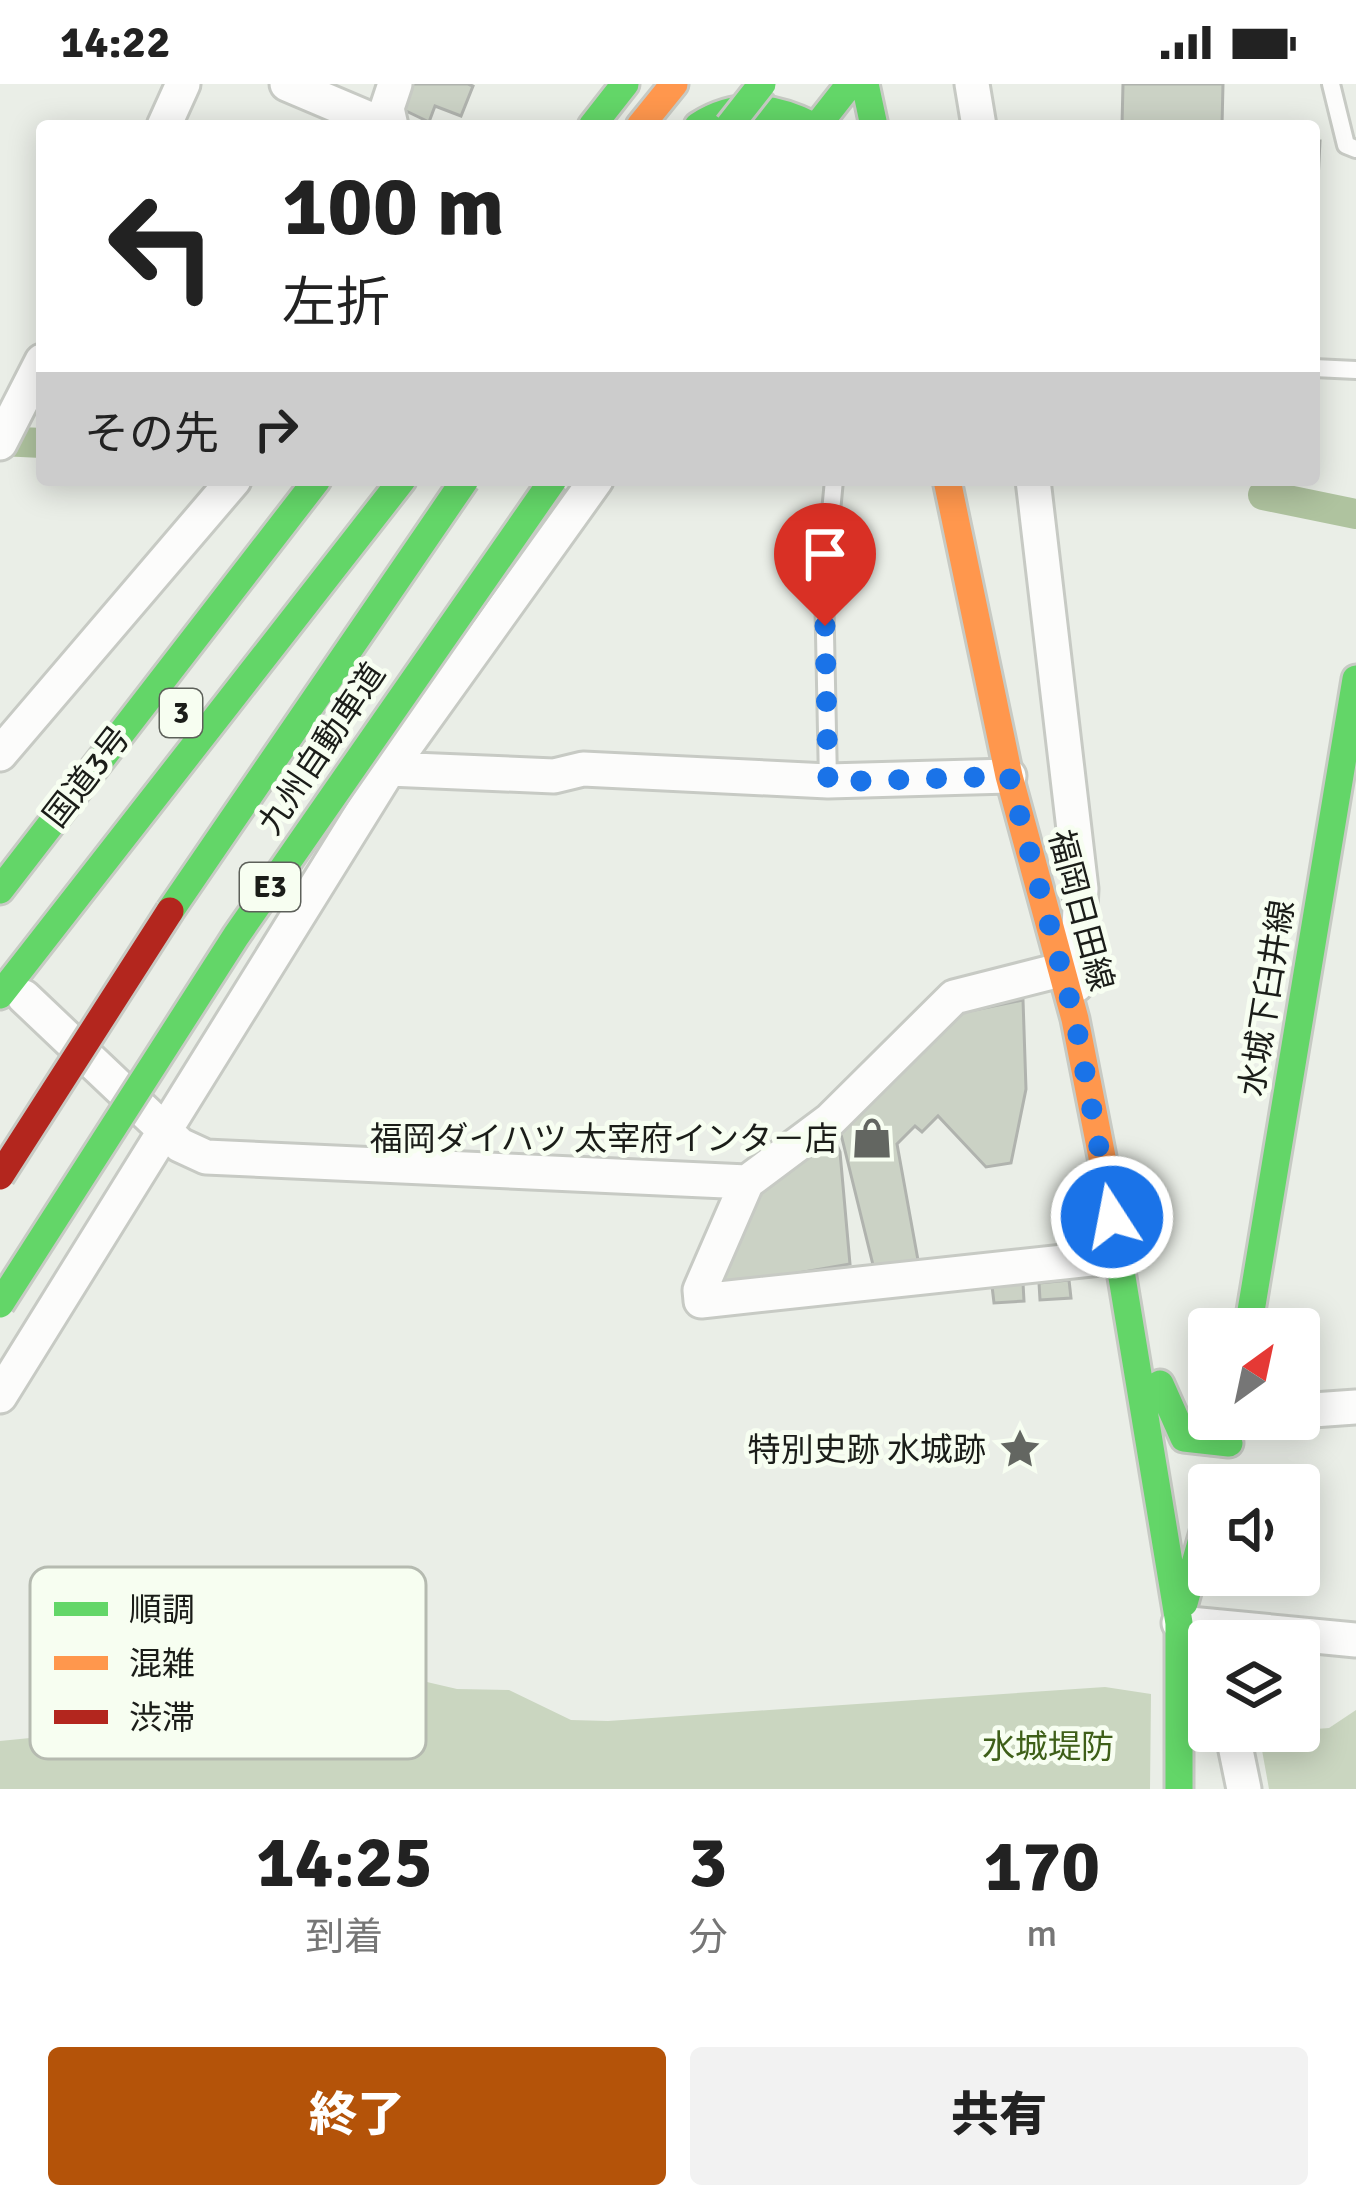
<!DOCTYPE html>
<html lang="ja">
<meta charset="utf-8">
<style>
:root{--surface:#fff;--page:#f2f2f2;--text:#222;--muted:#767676;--accent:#b45309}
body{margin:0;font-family:Signika,"Noto Sans JP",sans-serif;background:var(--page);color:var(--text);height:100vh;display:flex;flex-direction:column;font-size:45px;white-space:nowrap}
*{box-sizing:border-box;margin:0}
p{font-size:39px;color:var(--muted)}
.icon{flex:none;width:66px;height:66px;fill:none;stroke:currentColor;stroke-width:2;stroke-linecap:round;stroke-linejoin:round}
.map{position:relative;height:1705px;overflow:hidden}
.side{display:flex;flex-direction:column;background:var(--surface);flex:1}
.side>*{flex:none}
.hud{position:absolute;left:36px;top:36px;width:1284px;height:366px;border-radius:12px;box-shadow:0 6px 30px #0003;background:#fff;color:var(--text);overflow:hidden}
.needle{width:78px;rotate:33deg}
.fabs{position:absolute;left:1188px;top:1224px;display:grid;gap:24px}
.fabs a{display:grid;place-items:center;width:132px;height:132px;border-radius:12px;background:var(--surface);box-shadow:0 6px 30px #0003;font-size:60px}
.pin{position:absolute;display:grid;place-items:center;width:102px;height:102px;color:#fff;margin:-123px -51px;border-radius:50% 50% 50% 0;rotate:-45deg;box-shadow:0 0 12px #0007}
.pin .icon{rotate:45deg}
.me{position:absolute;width:132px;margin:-66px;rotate:349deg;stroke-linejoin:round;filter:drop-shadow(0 0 9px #0008)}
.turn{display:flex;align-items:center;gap:42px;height:252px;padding:0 48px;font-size:54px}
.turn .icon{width:156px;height:156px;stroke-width:2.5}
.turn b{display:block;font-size:84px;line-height:102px}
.then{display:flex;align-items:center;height:114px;padding:0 48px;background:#0003;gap:24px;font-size:45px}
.eta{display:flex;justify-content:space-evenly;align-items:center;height:204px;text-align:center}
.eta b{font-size:72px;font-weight:800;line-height:84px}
.button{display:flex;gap:24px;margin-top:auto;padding:24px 48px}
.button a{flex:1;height:138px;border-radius:12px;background:var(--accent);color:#fff;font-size:48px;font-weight:800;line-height:138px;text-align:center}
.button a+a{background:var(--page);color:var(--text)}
.status{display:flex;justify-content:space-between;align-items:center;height:84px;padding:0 60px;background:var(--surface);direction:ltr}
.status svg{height:33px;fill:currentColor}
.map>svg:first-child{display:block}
</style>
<div class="status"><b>14:22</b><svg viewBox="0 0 49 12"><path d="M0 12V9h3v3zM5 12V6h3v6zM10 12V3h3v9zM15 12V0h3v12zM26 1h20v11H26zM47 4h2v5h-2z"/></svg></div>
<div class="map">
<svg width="1356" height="1705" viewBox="0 0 1356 1705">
<rect width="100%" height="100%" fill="#eaeee7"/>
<path fill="#cad6c0" d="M 247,1583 L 279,1597 L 414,1595 L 457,1605 L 509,1606 L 571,1636 L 608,1637 L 1105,1603 L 1151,1610 L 1150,1705 L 0,1705 L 0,1657 L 110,1646 L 145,1609 Z
M 1356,1626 L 1356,1705 L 1269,1705 L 1260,1655 L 1265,1649 L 1329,1644 Z"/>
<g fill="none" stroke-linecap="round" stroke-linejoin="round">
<path stroke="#afc39f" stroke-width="30" d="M 0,357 L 42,359
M 1263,411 L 1356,430"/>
</g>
<path fill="#cbd2c5" stroke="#b0b3ae" stroke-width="3" d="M 411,0 L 468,0 L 473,2 L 461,32 L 435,22 L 429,38 L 402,25 Z
M 1123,0 L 1223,0 L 1222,42 L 1122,42 Z
M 1314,57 L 1320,57 L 1314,177 Z
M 1023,916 L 1026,1005 L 1011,1079 L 986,1083 L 938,1032 L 922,1048 L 915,1042 L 897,1060 L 918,1176 L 874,1185 L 839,1042 L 955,930 Z
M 832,1049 L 840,1068 L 850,1180 L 717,1203 L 751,1114 Z
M 1069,1196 L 1071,1214 L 1040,1216 L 1039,1199 Z
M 1023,1199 L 1024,1217 L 994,1219 L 992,1202 Z"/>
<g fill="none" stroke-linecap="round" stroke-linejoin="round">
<g stroke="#c7cac4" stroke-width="22">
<path id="lane" d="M 1331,0 L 1346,61 L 1356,65
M 1314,284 L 1356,286
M 828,697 L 824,502 L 834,396"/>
</g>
<g stroke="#c7cac4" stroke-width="39">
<path id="street" d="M 287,0 L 386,42
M 972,0 L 979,42
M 164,42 L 183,0
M 391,42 L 387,24 L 395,0
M 0,359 L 42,277
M 1033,396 L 1081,805 L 1076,901
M 0,670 L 234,396
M 389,685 L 554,692 L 583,685 L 828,697 L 1009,692
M 24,913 L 180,1061 L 206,1073 L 747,1098 L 830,1036 L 954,913 L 1060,886
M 747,1098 L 700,1206 L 701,1217 L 1119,1172
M 0,1312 L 389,685 L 596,396
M 1299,1327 L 1356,1323
M 1179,1539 L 1356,1556
M 1179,1539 L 1209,1581
M 1232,1647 L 1244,1705"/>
</g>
<g stroke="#c7cac4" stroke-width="33">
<path id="fast" d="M 865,0 L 874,42
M 592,42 L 625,0
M 698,42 C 737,17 773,22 813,42
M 817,42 L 850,0
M 0,806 L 317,396
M 0,911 L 402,396
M 1103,1078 L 1179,1539 L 1179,1705
M 1248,1245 L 1356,595
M 1160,1300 L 1184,1354 L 1229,1359
M 1184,1519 L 1209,1430"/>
</g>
<g stroke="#c7cac4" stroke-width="33">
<path id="slow" d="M 640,42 L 674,0
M 947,396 L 1009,692 L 1075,935 L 1103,1078"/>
</g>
<use href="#lane" stroke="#fcfcfb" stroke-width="16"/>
<use href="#street" stroke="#fcfcfb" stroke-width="33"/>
<use href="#fast" stroke="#63d668" stroke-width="27"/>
<use href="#slow" stroke="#ff974d" stroke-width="27"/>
<g stroke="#c7cac4" stroke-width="33" stroke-linecap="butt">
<path id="fast-bridge" d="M 729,42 L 762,0
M 170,827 L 465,396
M 0,1220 L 236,852 L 553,396"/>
</g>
<g stroke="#c7cac4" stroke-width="33" stroke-linecap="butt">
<path id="jam-bridge" d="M 0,1092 L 170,827"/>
</g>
<use href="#fast-bridge" stroke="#63d668" stroke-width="27"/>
<use href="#jam-bridge" stroke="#b3261e" stroke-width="27"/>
</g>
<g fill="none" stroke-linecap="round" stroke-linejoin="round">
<path stroke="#1a73e8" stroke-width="21" stroke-dasharray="0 37.8" d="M 825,542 L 828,698 L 1009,692 L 1075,935 L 1112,1133"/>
</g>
<defs>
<g id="shop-bare" transform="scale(3.24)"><path d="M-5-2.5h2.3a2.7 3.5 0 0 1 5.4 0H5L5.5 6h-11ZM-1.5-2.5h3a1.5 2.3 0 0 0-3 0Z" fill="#636661" stroke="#f7fef1" stroke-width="2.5" paint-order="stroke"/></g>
<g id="sight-bare" transform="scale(3.24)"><path d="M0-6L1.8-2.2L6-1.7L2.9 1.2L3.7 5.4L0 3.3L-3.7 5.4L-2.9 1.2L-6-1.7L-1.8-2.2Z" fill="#636661" stroke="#f7fef1" stroke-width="2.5" paint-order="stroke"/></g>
</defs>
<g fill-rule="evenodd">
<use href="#shop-bare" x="872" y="1054"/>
<use href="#sight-bare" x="1020" y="1365"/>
</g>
<g text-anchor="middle" stroke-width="10" stroke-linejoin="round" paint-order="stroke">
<g fill="#f7fef1" stroke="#5d605a" stroke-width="3">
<rect x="160" y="605" width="42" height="48" rx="9"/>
<rect x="240" y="779" width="60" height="48" rx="9"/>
</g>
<g font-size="30" font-weight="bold" fill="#1b1d19">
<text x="181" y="639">3</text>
<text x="270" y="813">E3</text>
</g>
<g font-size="33" fill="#1b1d19" stroke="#f7fef1">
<text transform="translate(321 664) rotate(-56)" y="12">九州自動車道</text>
<text transform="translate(86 692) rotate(-52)" y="12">国道3号</text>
<text transform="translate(1082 826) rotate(75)" y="12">福岡日田線</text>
<text transform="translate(1266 914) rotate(-81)" y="12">水城下臼井線</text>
</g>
<g font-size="33" fill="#1b1d19" stroke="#f7fef1" text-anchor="end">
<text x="838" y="1066">福岡ダイハツ 太宰府インタ－店</text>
<text x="986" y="1377">特別史跡 水城跡</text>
</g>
<g font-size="33" fill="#3e5f18" stroke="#f7fef1">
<text x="1048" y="1674">水城堤防</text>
</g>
</g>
<rect x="30" y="1483" width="396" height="192" rx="18" fill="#f7fef1" stroke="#b5bab0" stroke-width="3"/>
<rect x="54" y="1518" width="54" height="14" fill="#63d668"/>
<rect x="54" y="1572" width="54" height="14" fill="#ff974d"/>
<rect x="54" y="1626" width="54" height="14" fill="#b3261e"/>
<g font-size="33" fill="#1b1d19">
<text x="129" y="1537">順調</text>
<text x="129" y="1591">混雑</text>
<text x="129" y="1645">渋滞</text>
</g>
</svg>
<div class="fabs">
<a><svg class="needle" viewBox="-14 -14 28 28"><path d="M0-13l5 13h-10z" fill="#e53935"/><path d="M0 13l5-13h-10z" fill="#767676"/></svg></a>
<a><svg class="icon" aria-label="sound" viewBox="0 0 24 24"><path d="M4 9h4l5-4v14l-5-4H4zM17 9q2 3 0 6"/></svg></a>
<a><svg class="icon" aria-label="layers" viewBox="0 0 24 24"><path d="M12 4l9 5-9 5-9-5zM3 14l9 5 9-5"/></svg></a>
</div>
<div class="pin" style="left:825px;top:542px;background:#d93025"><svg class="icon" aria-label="arrive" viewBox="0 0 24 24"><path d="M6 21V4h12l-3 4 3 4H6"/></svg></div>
<svg class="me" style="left:1112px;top:1133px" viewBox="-20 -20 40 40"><circle r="17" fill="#1a73e8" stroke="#fff" stroke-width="3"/><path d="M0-11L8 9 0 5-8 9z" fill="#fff"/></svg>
<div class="hud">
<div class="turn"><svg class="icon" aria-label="left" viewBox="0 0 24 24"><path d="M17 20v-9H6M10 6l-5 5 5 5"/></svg><div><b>100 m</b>左折</div></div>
<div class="then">その先<svg class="icon" aria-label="right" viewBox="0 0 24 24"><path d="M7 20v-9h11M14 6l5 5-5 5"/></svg></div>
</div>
</div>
<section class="side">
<div class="eta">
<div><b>14:25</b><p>到着</p></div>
<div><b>3</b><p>分</p></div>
<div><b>170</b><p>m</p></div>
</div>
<div class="button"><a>終了</a><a>共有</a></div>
</section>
